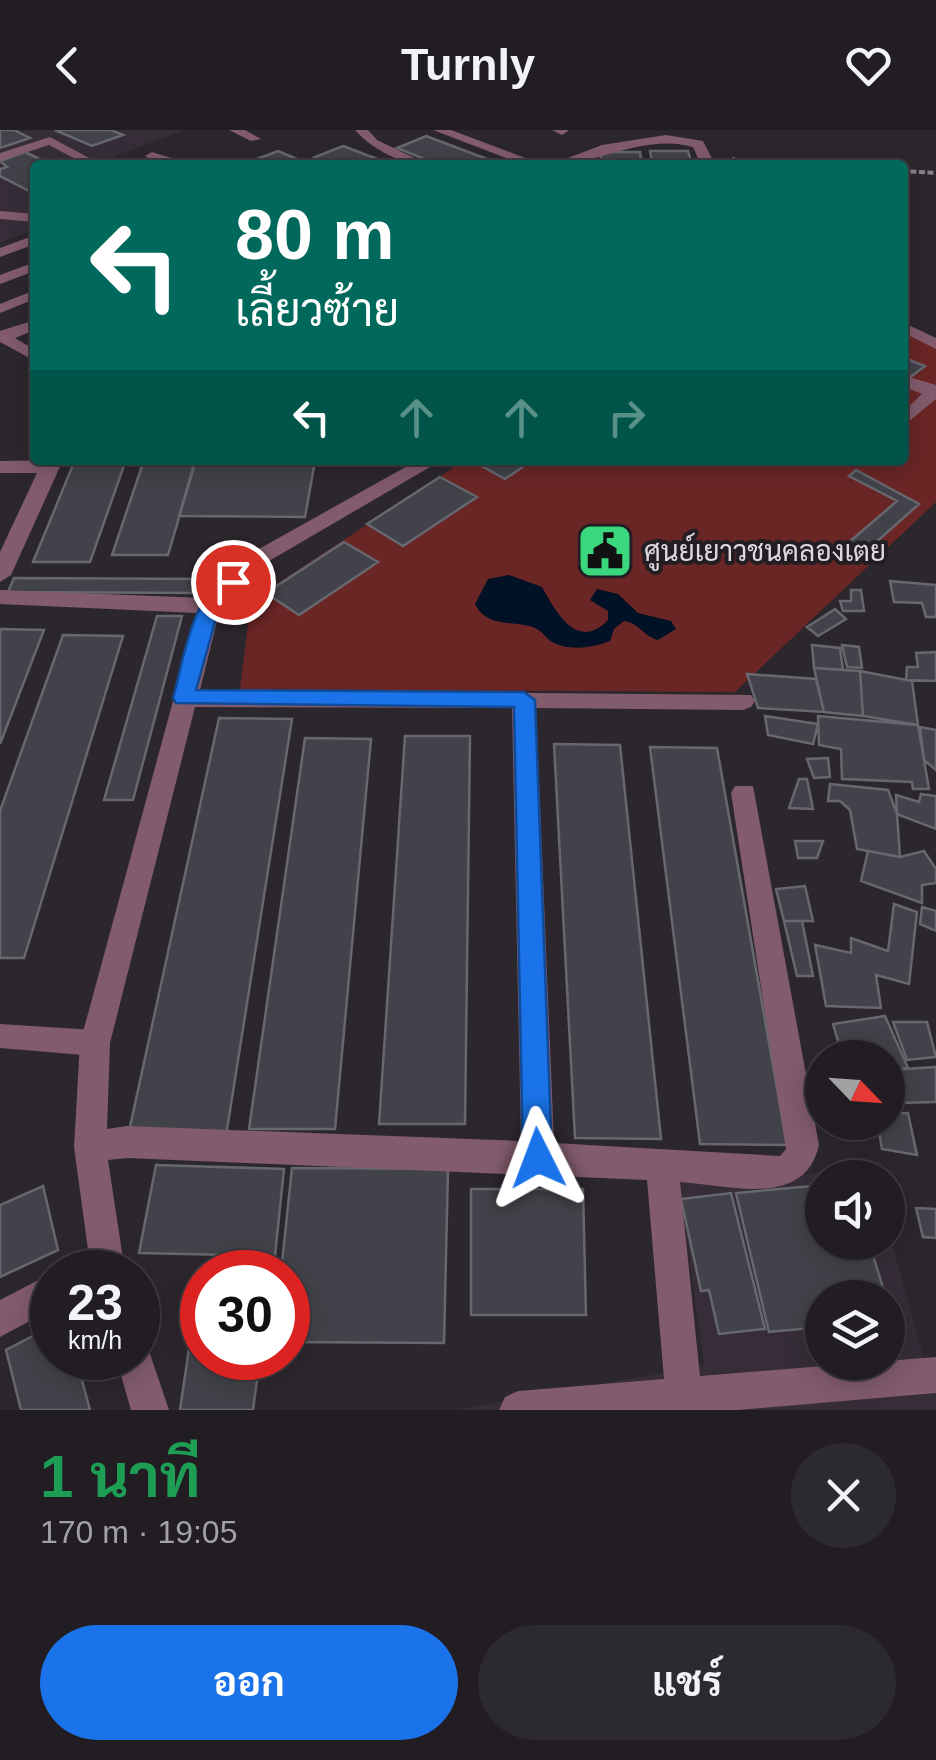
<!DOCTYPE html>
<html lang="th">
<meta charset="utf-8">
<style>
:root{--surface:#211d22;--page:#2d2a2f;--text:#f1f3f6;--muted:#a2a2a5;--line:#3e3b40;--accent:#1a73e8}
body{margin:0;font-family:Helvetica,Sarabun,sans-serif;background:var(--page);color:var(--text);height:100vh;display:flex;flex-direction:column;font-size:38px;white-space:nowrap}
*{box-sizing:border-box;margin:0}
p{font-size:32px;color:var(--muted)}
.icon{flex:none;width:55px;height:55px;fill:none;stroke:currentColor;stroke-width:2;stroke-linecap:round;stroke-linejoin:round}
.map{position:relative;height:1280px;overflow:hidden}
.details{display:flex;flex-direction:column;background:var(--surface);flex:1}
.details>*{flex:none}
.top-card{position:absolute;left:30px;top:30px;width:878px;height:305px;border-radius:10px;box-shadow:0 5px 25px #0003,0 0 0 2px var(--line);background:#00695c;color:#fff;overflow:hidden}
.needle{width:65px;rotate:115deg}
.fabs{position:absolute;left:805px;top:910px;display:grid;gap:20px}
.fabs a{display:grid;place-items:center;width:100px;height:100px;border-radius:50%;background:var(--surface);box-shadow:0 5px 25px #0003,0 0 0 2px var(--line);font-size:50px}
.speed{position:absolute;left:30px;top:1120px;display:flex;gap:20px;font-size:50px;font-weight:700;text-align:center}
.speed>*{display:grid;place-content:center;width:130px;height:130px;border-radius:50%;background:var(--surface);box-shadow:0 5px 25px #0003,0 0 0 2px var(--line);line-height:1}
.speed small{font-size:25px;font-weight:400}
.speed .limit{border:15px solid #d22;background:#fff;color:#111}
.pin{position:absolute;display:grid;place-items:center;width:85px;height:85px;color:#fff;margin:-42px;border:5px solid #fff;border-radius:50%;box-shadow:0 2px 10px #0007}
.me{position:absolute;width:110px;margin:-55px;rotate:357deg;stroke-linejoin:round;filter:drop-shadow(0 0 8px #0008)}
.turn{display:flex;align-items:center;gap:35px;height:210px;padding:0 40px;font-size:45px}
.turn .icon{width:130px;height:130px;stroke-width:2.5}
.turn b{display:block;font-size:70px;line-height:85px}
.lanes{display:flex;align-items:center;height:95px;padding:0 40px;background:#0003;justify-content:center;gap:50px;direction:ltr}
.lanes .off{opacity:.35}
.round{display:grid;place-items:center;flex:none;width:105px;height:105px;border-radius:52px;background:var(--page)}
.summary{display:flex;align-items:center;justify-content:space-between;height:170px;padding:0 40px}
h1{font-size:60px;font-weight:700;line-height:75px;color:#1e9e55}
.action{display:flex;gap:20px;margin-top:auto;padding:20px 40px}
.action a{flex:1;height:115px;border-radius:60px;background:var(--accent);color:#fff;font-size:40px;font-weight:700;line-height:115px;text-align:center}
.action a+a{background:var(--page);color:var(--text)}
header{display:flex;justify-content:space-between;align-items:center;height:130px;padding:0 40px;background:var(--surface);font-size:45px;font-weight:700}
.map>svg:first-child{display:block}
</style>
<header><svg class="icon" aria-label="back" viewBox="0 0 24 24"><path d="M15 5l-7 7 7 7"/></svg>Turnly<svg class="icon" aria-label="heart" viewBox="0 0 24 24"><path d="M12 20l-8-8c-3-5 5-10 8-4 3-6 11-1 8 4z"/></svg></header>
<div class="map">
<svg width="936" height="1280" viewBox="0 0 936 1280">
<rect width="100%" height="100%" fill="#2c272d"/>
<path fill="#362d38" fill-rule="evenodd" d="M 0,0 L 185,0 L 115,26 L 134,35 L 35,35 L 35,99 L 0,113 Z
M 871,1040 L 873,1047 L 822,1048 L 822,1112 L 888,1112 L 888,1099 L 924,1228 L 936,1228 L 936,1280 L 454,1280 L 704,1236 L 679,1052 ZM 822,1168 L 888,1168 L 888,1232 L 822,1232 Z"/>
<path fill="#692625" d="M 903,201 L 936,213 L 936,372 L 735,562 L 240,559 L 251,471 L 465,330 L 902,330 Z"/>
<path fill="#011126" d="M 509,445 L 542,457 C 556,482 577,522 608,490 L 608,481 L 590,470 L 597,459 L 618,464 L 638,483 L 671,491 L 676,499 L 658,510 C 643,506 639,493 624,491 L 614,499 L 610,511 C 592,518 566,522 549,510 C 546,507 541,501 537,499 C 517,489 488,500 475,474 L 488,449 Z"/>
<path fill="#42424a" stroke="#67676f" stroke-width="2.5" d="M 0,0 L 14,0 L 30,8 L 0,18 Z
M 55,0 L 111,0 L 123,5 L 92,16 Z
M 426,6 L 503,35 L 439,35 L 397,18 Z
M 343,16 L 393,35 L 335,35 L 315,27 Z
M 278,21 L 311,35 L 244,34 Z
M 650,21 L 688,21 L 692,35 L 653,35 Z
M 25,22 L 52,35 L 35,35 L 35,64 L 0,46 L 0,39 L 7,37 L 0,31 Z
M 600,22 L 640,22 L 642,35 L 602,35 Z
M 902,227 L 925,236 L 909,248 L 902,245 Z
M 75,330 L 126,330 L 90,432 L 33,432 Z
M 144,330 L 196,330 L 168,425 L 112,425 Z
M 471,330 L 533,330 L 505,349 Z
M 195,331 L 315,331 L 305,387 L 179,386 Z
M 856,340 L 919,374 L 864,423 L 847,414 L 897,371 L 849,346 Z
M 440,347 L 477,367 L 403,416 L 367,394 Z
M 344,412 L 378,432 L 299,485 L 266,463 Z
M 14,448 L 206,449 L 202,463 L 8,462 Z
M 890,451 L 936,455 L 936,487 L 926,487 L 922,473 L 894,472 Z
M 851,460 L 861,460 L 864,481 L 843,481 L 840,471 L 851,471 Z
M 835,479 L 846,489 L 818,506 L 807,497 Z
M 157,486 L 182,486 L 133,670 L 104,670 Z
M 0,499 L 44,500 L 0,614 Z
M 63,505 L 123,506 L 24,828 L 0,828 L 0,681 Z
M 812,515 L 840,518 L 843,540 L 814,538 Z
M 842,515 L 859,517 L 862,538 L 847,537 Z
M 936,522 L 936,551 L 906,550 L 907,537 L 918,537 L 916,523 Z
M 814,538 L 860,541 L 863,586 L 824,582 Z
M 860,541 L 912,551 L 918,595 L 863,586 Z
M 747,544 L 816,549 L 824,582 L 758,578 Z
M 765,586 L 818,594 L 813,614 L 768,605 Z
M 818,586 L 918,595 L 929,659 L 913,659 L 912,652 L 842,649 L 841,619 L 819,615 Z
M 219,588 L 292,589 L 226,1006 L 128,1006 Z
M 920,597 L 936,600 L 936,640 L 924,630 Z
M 405,606 L 470,606 L 465,994 L 379,994 Z
M 305,608 L 371,609 L 335,999 L 249,999 Z
M 554,614 L 620,615 L 661,1009 L 575,1008 Z
M 650,617 L 717,618 L 787,1015 L 700,1014 Z
M 828,628 L 830,647 L 814,648 L 807,629 Z
M 799,649 L 807,649 L 813,679 L 789,678 Z
M 830,654 L 888,660 L 897,684 L 900,727 L 857,719 L 850,680 L 840,671 L 828,671 Z
M 921,664 L 936,666 L 936,699 L 897,684 L 896,665 L 919,672 Z
M 795,711 L 823,711 L 817,728 L 798,728 Z
M 868,721 L 900,727 L 924,721 L 936,739 L 936,753 L 922,755 L 922,773 L 861,751 Z
M 805,756 L 813,791 L 784,791 L 776,759 Z
M 894,774 L 917,782 L 909,854 L 876,845 L 881,878 L 826,876 L 815,815 L 851,823 L 851,808 L 888,821 Z
M 922,777 L 936,781 L 936,801 L 920,794 Z
M 784,791 L 802,791 L 813,846 L 797,846 Z
M 885,886 L 908,938 L 888,940 L 888,928 L 843,928 L 833,894 Z
M 893,892 L 927,892 L 936,927 L 907,930 Z
M 936,937 L 936,972 L 900,973 L 888,940 Z
M 807,947 L 822,947 L 822,975 L 813,976 Z
M 908,983 L 917,1025 L 882,1019 L 879,1002 L 867,1002 L 866,992 L 888,992 L 888,984 Z
M 156,1035 L 284,1039 L 275,1126 L 139,1123 Z
M 292,1038 L 448,1039 L 444,1213 L 288,1212 L 288,1142 L 281,1142 Z
M 822,1055 L 822,1112 L 869,1112 L 886,1168 L 822,1168 L 822,1197 L 769,1202 L 736,1063 Z
M 43,1056 L 58,1120 L 0,1147 L 0,1075 Z
M 471,1059 L 583,1059 L 586,1185 L 471,1185 Z
M 731,1063 L 765,1199 L 719,1204 L 709,1160 L 701,1161 L 681,1069 Z
M 916,1078 L 936,1079 L 936,1108 L 923,1107 Z
M 193,1191 L 202,1191 L 202,1228 L 260,1228 L 253,1280 L 180,1280 Z
M 52,1196 L 52,1228 L 76,1228 L 90,1280 L 21,1280 L 6,1220 Z"/>
<g fill="none" stroke-linecap="round" stroke-linejoin="round">
<path stroke="#878388" stroke-width="4" stroke-dasharray="6 2.5" stroke-linecap="butt" d="M 732,29 L 756,35
M 822,35 L 828,35
M 902,41 L 936,43"/>
<path fill="#825b6c" fill-rule="evenodd" d="M 229,0 L 245,0 L 261,9 L 251,11 Z
M 355,0 L 368,0 L 377,10 L 429,35 C 402,35 373,20 355,0 Z
M 50,7 L 91,29 L 81,32 L 49,15 L 0,31 L 0,23 Z
M 0,81 L 35,84 L 35,92 L 0,89 Z
M 35,105 L 35,114 L 0,127 L 0,118 Z
M 35,132 L 35,141 L 0,154 L 0,145 Z
M 35,160 L 35,169 L 0,183 L 0,174 Z
M 35,190 L 35,200 L 15,208 L 35,220 L 35,231 L 0,212 L 0,201 Z
M 902,192 L 936,208 L 936,219 L 902,202 Z
M 902,245 L 936,255 L 936,269 L 902,297 L 902,283 L 922,264 L 902,256 Z
M 0,894 L 95,900 L 105,904 L 109,913 L 105,922 L 95,926 L 0,918 Z"/>
<path fill="#825b6c" fill-rule="evenodd" d="M 433,0 L 451,0 L 544,35 L 524,35 Z
M 552,0 L 568,0 L 568,1 L 562,5 Z
M 666,5 L 703,11 L 715,35 L 701,35 L 693,17 C 643,3 599,35 550,35 L 602,15 Z
M 152,22 L 184,32 L 234,31 L 241,35 C 211,35 170,43 145,26 Z
M 63,330 L 11,445 L 0,452 L 0,422 L 37,343 L 0,343 L 0,331 Z
M 418,330 L 442,330 L 264,434 L 220,479 L 200,560 L 751,565 L 755,571 L 751,577 L 743,580 L 536,578 L 554,1013 L 780,1026 L 786,1019 L 731,663 L 735,656 L 753,656 L 819,1015 C 805,1079 729,1055 680,1052 L 700,1246 L 936,1227 L 936,1263 L 738,1280 L 499,1280 L 505,1267 L 518,1261 L 664,1249 L 647,1050 L 127,1028 L 108,1030 L 125,1142 L 91,1142 L 74,1017 L 80,913 L 197,483 L 0,474 L 0,460 L 205,468 L 250,424 ZM 195,577 L 512,578 L 521,1011 L 127,996 L 107,999 L 110,913 Z
M 52,1143 L 52,1179 L 0,1207 L 0,1170 Z
M 138,1211 L 147,1215 L 169,1280 L 131,1280 L 116,1228 L 138,1228 Z"/>
</g>
<path fill="#1a73e8" stroke="#114b97" stroke-width="2.5" d="M 233,446 L 243,452 L 219,478 L 196,560 L 524,562 L 535,570 L 552,1028 L 548,1038 L 538,1042 L 527,1038 L 523,1028 L 514,577 L 176,573 L 173,568 C 184,530 191,461 233,446 Z"/>
<defs>
<g id="civic-square" transform="scale(2.875)"><rect x="-9" y="-9" width="18" height="18" rx="4" fill="#3bd77e" stroke="#221e23"/><path d="M-.6-6.5H3V-4.5H.6V-3L4-1V1h2V6H-6V1h2V-1L-.6-3ZM-1.2 2.5V6h2.4V2.5Z" fill="#111"/></g>
</defs>
<g fill-rule="evenodd">
<use href="#civic-square" x="605" y="421"/>
</g>
<g text-anchor="middle" stroke-width="8" stroke-linejoin="round" paint-order="stroke">
<g font-size="28" fill="#dddade" stroke="#221e23" text-anchor="start">
<text x="644" y="431">ศูนย์เยาวชนคลองเตย</text>
</g>
</g>
</svg>
<div class="fabs">
<a><svg class="needle" viewBox="-14 -14 28 28"><path d="M0-13l5 13h-10z" fill="#e53935"/><path d="M0 13l5-13h-10z" fill="#a2a2a5"/></svg></a>
<a><svg class="icon" aria-label="sound" viewBox="0 0 24 24"><path d="M4 9h4l5-4v14l-5-4H4zM17 9q2 3 0 6"/></svg></a>
<a><svg class="icon" aria-label="layers" viewBox="0 0 24 24"><path d="M12 4l9 5-9 5-9-5zM3 14l9 5 9-5"/></svg></a>
</div>
<div class="speed"><div>23<small>km/h</small></div><div class="limit">30</div></div>
<div class="pin" style="left:233px;top:452px;background:#d93025"><svg class="icon" aria-label="arrive" viewBox="0 0 24 24"><path d="M6 21V4h12l-3 4 3 4H6"/></svg></div>
<svg class="me" style="left:538px;top:1028px" viewBox="-20 -20 40 40"><path d="M0-17L14 15 0 8-14 15z" fill="#1a73e8" stroke="#fff" stroke-width="4"/></svg>
<div class="top-card">
<div class="turn"><svg class="icon" aria-label="left" viewBox="0 0 24 24"><path d="M17 20v-9H6M10 6l-5 5 5 5"/></svg><div><b>80 m</b>เลี้ยวซ้าย</div></div>
<div class="lanes"><svg class="icon" aria-label="left" viewBox="0 0 24 24"><path d="M17 20v-9H6M10 6l-5 5 5 5"/></svg><svg class="icon off" aria-label="ahead" viewBox="0 0 24 24"><path d="M12 20V5M6 11l6-6 6 6"/></svg><svg class="icon off" aria-label="ahead" viewBox="0 0 24 24"><path d="M12 20V5M6 11l6-6 6 6"/></svg><svg class="icon off" aria-label="right" viewBox="0 0 24 24"><path d="M7 20v-9h11M14 6l5 5-5 5"/></svg></div>
</div>
</div>
<section class="details">
<div class="summary"><div><h1>1 นาที</h1><p>170 m · 19:05</p></div><a class="round"><svg class="icon" aria-label="close" viewBox="0 0 24 24"><path d="M6 6l12 12M18 6L6 18"/></svg></a></div>
<div class="action"><a>ออก</a><a>แชร์</a></div>
</section>
